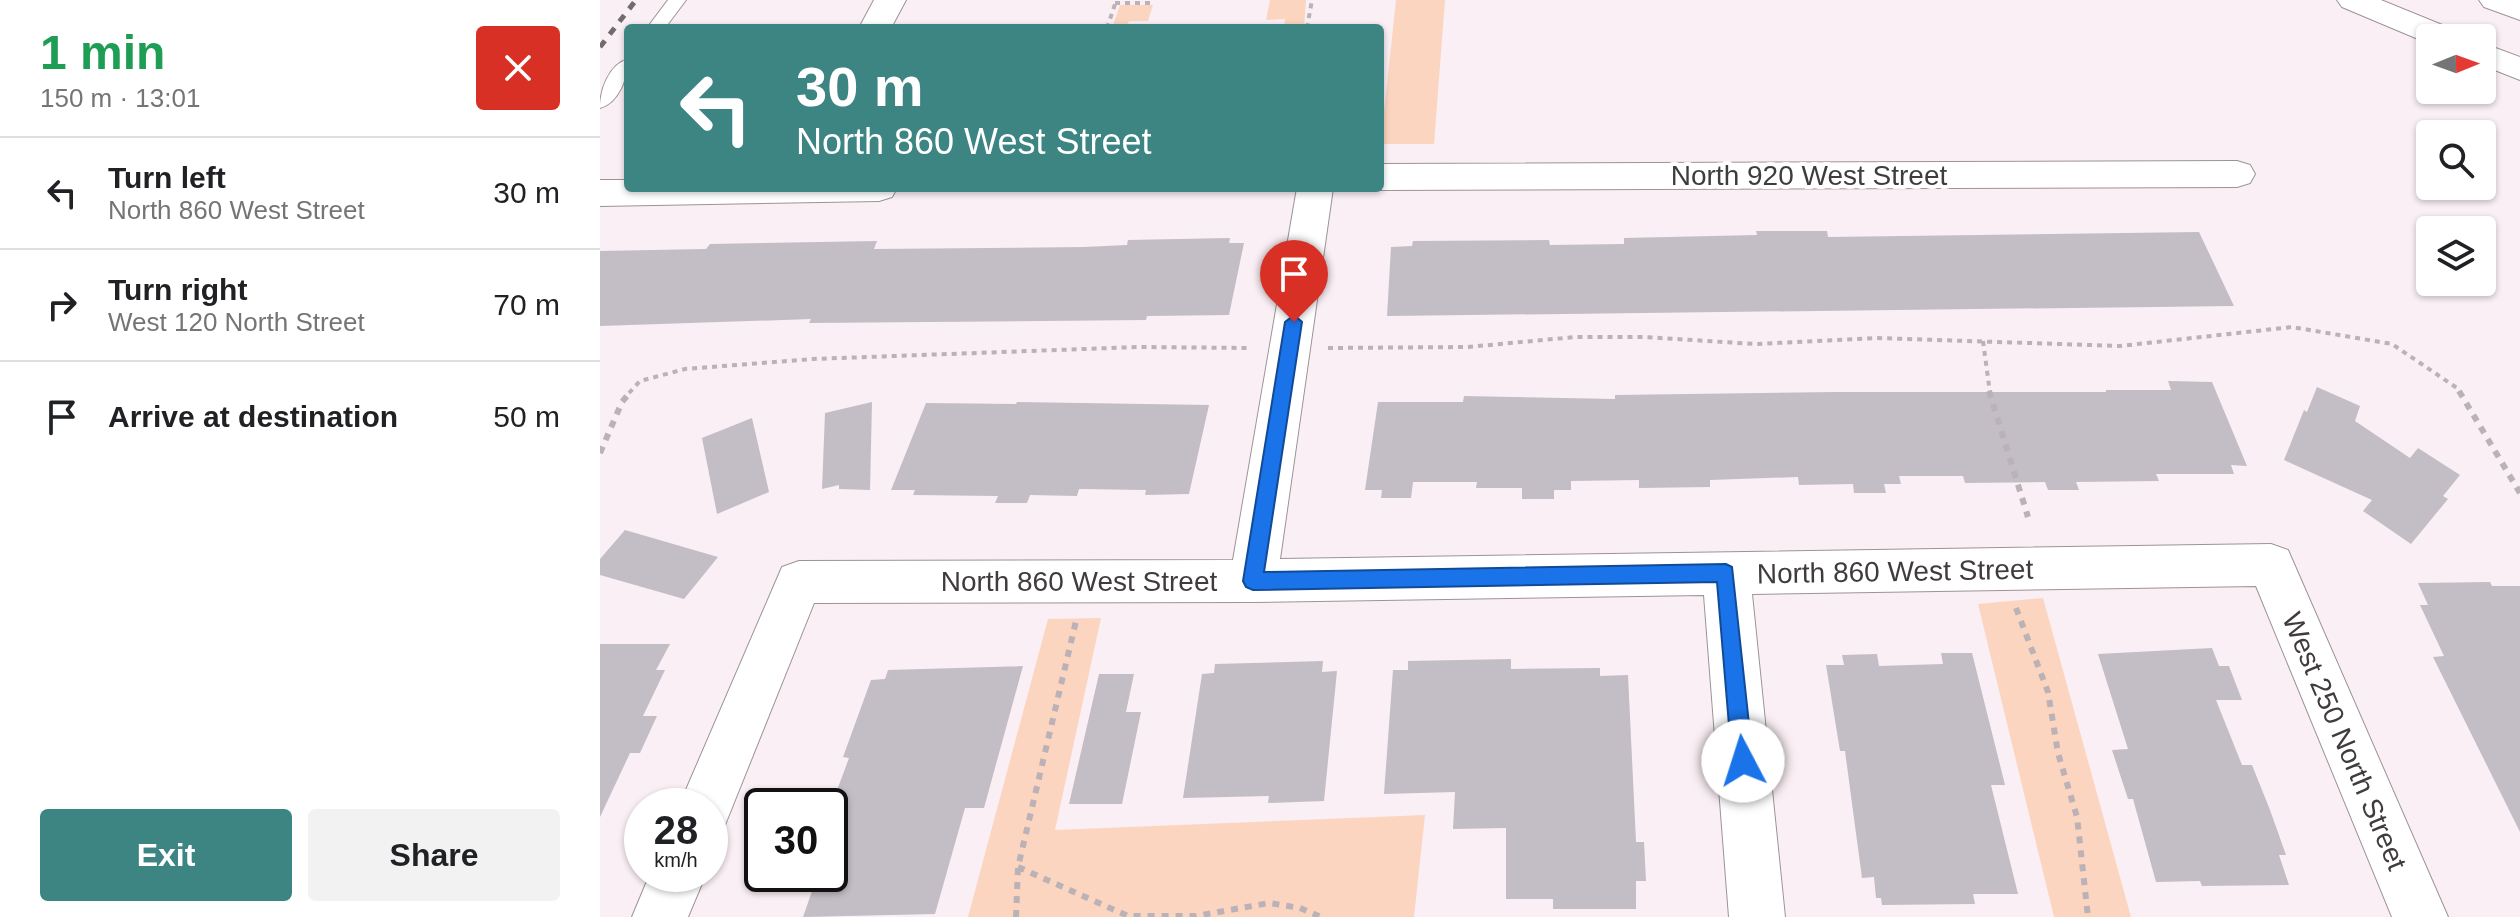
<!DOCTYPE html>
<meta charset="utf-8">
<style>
:root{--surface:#fff;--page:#f2f2f2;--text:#202124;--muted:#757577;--line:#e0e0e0;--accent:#3c8583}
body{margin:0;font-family:Arial,sans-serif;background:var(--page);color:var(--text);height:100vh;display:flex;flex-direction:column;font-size:30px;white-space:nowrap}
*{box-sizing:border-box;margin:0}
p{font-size:26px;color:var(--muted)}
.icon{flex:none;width:44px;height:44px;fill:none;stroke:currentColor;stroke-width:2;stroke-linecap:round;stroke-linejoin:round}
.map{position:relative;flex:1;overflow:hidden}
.drawer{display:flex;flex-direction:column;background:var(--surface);width:600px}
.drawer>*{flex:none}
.top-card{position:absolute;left:24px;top:24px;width:760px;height:168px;border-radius:8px;box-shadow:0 2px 6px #0004;background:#3c8583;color:#fff;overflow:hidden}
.needle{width:52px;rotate:89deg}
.controls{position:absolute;left:1816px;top:24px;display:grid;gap:16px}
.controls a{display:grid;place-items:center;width:80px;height:80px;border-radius:8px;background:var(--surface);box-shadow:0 2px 6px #0004;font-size:40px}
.speed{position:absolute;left:24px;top:788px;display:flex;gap:16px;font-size:40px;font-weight:700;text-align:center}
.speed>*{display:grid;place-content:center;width:104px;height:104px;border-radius:50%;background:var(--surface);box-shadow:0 2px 6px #0004;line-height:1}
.speed small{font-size:20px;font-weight:400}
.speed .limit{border:4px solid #111;border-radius:12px;background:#fff;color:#111}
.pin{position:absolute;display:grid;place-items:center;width:68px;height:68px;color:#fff;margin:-82px -34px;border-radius:50% 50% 50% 0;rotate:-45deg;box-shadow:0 0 8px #0007}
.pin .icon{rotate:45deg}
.me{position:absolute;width:88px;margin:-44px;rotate:355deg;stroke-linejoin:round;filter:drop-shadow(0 0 6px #0008)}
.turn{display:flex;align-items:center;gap:28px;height:168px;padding:0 40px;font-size:36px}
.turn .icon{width:104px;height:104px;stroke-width:2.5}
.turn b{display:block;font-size:56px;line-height:68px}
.round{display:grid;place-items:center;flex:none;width:84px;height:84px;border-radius:8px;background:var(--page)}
.overview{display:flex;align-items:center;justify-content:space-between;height:136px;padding:0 40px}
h1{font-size:48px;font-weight:700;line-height:60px;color:#1e9e55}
.primary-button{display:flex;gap:16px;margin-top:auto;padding:16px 40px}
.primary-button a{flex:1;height:92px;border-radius:8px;background:var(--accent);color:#fff;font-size:32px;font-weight:700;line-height:92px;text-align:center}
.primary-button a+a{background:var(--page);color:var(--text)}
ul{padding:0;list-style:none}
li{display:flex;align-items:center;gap:24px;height:112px;padding:0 40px;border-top:2px solid var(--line)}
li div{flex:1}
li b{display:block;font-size:30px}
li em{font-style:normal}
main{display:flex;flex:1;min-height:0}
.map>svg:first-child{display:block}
</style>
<main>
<section class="drawer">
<div class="overview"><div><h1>1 min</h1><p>150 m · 13:01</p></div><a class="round" style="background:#d93025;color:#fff"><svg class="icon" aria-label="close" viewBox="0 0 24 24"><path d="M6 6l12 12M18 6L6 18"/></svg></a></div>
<ul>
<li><svg class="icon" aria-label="left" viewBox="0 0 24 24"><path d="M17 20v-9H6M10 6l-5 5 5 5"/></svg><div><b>Turn left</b><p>North 860 West Street</p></div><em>30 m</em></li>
<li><svg class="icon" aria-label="right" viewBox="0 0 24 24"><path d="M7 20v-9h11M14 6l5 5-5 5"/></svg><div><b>Turn right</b><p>West 120 North Street</p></div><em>70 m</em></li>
<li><svg class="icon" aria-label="arrive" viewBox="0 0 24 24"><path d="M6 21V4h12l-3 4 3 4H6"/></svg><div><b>Arrive at destination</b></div><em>50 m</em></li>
</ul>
<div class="primary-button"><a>Exit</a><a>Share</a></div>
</section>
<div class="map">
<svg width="1920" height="917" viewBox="0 0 1920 917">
<rect width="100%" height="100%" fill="#faeff4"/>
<path fill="#fcd5c0" d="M 670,0 L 706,0 L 704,28 L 684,28 L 685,19 L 666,20 Z
M 796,0 L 845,0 L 834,144 L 780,144 L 780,113 L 784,112 Z
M 520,5 L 553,5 L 548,21 L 529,21 L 526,28 L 512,28 Z
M 1443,598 L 1531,917 L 1454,917 L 1378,604 Z
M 501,618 L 455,830 L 825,815 L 814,917 L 368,917 L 448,619 Z"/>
<path fill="#c3bdc5" d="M 1156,231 L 1227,231 L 1228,237 L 1599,232 L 1634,306 L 787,316 L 791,247 L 812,246 L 813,241 L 949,240 L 950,245 L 1024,244 L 1024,238 L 1157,235 Z
M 630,238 L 629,243 L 644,243 L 629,315 L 547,316 L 546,320 L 209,323 L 211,319 L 0,326 L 0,251 L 106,249 L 110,244 L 277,241 L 274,249 L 484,247 L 527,245 L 528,240 Z
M 1568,381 L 1612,382 L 1647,466 L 1631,465 L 1634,474 L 1556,474 L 1559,481 L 1476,482 L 1479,490 L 1448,490 L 1445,482 L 1365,483 L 1363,476 L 1299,476 L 1301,484 L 1284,484 L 1286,493 L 1254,493 L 1253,484 L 1199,485 L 1198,477 L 1110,480 L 1110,487 L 1039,488 L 1039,480 L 971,481 L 971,490 L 954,490 L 954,499 L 922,499 L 922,488 L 876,488 L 877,482 L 813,482 L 811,498 L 781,498 L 782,490 L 765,490 L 778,402 L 863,402 L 864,396 L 1015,399 L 1015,395 L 1235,392 L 1506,392 L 1506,390 L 1571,390 Z
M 1717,387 L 1760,406 L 1755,421 L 1810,458 L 1818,448 L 1860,475 L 1843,496 L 1848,499 L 1811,544 L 1763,511 L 1772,500 L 1684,460 L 1704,410 L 1707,412 Z
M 272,402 L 270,490 L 239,489 L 239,485 L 222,489 L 225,413 Z
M 417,402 L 609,405 L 589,494 L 545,495 L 546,490 L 479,489 L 477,496 L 430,495 L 427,503 L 395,503 L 398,496 L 313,495 L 315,490 L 291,490 L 326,403 L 416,404 Z
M 152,418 L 169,492 L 117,514 L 102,438 Z
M 25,530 L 118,557 L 84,599 L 0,575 L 0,559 Z
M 1890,582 L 1892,586 L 1920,586 L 1920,832 L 1833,657 L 1844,656 L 1820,605 L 1828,605 L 1818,583 Z
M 0,644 L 70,644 L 56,670 L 65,670 L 43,716 L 57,716 L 40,753 L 30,753 L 0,817 Z
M 1612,648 L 1619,666 L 1629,666 L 1642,700 L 1616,700 L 1642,765 L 1652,765 L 1670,810 L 1686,855 L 1679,855 L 1689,885 L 1602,886 L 1600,881 L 1556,882 L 1533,799 L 1528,799 L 1512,750 L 1528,749 L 1498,654 Z
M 1341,653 L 1372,653 L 1405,785 L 1391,785 L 1418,894 L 1373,894 L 1375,904 L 1282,905 L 1281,898 L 1276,898 L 1274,877 L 1262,878 L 1245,751 L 1240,751 L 1226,665 L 1244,665 L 1242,655 L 1277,654 L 1279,666 L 1343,664 Z
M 911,659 L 911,669 L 1000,668 L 1000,676 L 1028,675 L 1036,842 L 1044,842 L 1046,881 L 1036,881 L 1036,909 L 953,909 L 953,899 L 906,899 L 906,828 L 853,829 L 855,792 L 784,794 L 793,670 L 808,670 L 808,661 Z
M 723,661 L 722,672 L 737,671 L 724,801 L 668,803 L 669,796 L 583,798 L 602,674 L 614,673 L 615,664 Z
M 423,666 L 384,808 L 365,808 L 335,914 L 203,917 L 218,874 L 230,874 L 230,809 L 249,758 L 243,757 L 271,680 L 285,679 L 288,670 Z
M 499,674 L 534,674 L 526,712 L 541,712 L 522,804 L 469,804 Z"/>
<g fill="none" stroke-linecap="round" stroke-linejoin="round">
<g stroke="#9c9397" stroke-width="2">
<path id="lane" d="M 68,0 L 86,0 L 65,28 L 47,28 Z
M 28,59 C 28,77 19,103 0,108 C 0,91 8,65 28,59 Z"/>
</g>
<g stroke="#9c9397" stroke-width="2">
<path id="street" d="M 274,0 L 306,0 L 291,28 L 259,28 Z
M 1637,161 L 1650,165 L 1655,174 L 1650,183 L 1637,187 L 780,190 L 774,188 L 780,188 L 780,164 Z
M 0,180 L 28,180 L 28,188 L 297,188 L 292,197 L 279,201 L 0,206 Z
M 697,188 L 733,188 L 680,559 L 1671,544 L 1688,550 L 1848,917 L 1792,917 L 1656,586 L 1152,594 L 1185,917 L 1129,917 L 1104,595 L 653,602 L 214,603 L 125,825 L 110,831 L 110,806 L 79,806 L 182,567 L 199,561 L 633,560 Z
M 50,874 L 106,874 L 88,917 L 32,917 Z"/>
</g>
<g stroke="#9c9397" stroke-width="2">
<path id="highway" d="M 1737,0 L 1781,0 L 1857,31 L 1861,38 L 1830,38 L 1830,44 L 1742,7 Z
M 1879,0 L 1920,0 L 1920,20 L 1884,7 Z
M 1882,43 L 1920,57 L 1920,80 L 1882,65 Z"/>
</g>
<path stroke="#bab2b6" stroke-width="4" stroke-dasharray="5 5" stroke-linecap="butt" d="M 515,3 L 554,3
M 507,28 L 516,1
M 707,28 L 712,0
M 1383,341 L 1390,393
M 728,348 L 868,347 L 975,337 L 1044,337 L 1155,344 L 1276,338 L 1520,346 L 1692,327 L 1792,344 L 1857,388 L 1860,393
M 29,393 L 40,381 L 85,369 L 213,359 L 538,347 L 650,348"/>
<path stroke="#bab2b6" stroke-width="6" stroke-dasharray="7 7" stroke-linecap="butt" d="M 1389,391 L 1428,517
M 1859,391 L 1920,493
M 0,453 L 22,402 L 31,391
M 1416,608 L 1448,692 L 1458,753 L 1477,817 L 1488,917
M 418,867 L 528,916 L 596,916 L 669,903 L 700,908 L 721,917
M 416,917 L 418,867 L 476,621"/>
<use href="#lane" fill="#fff" fill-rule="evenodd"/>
<use href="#street" fill="#fff" fill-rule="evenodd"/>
<use href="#highway" fill="#fff" fill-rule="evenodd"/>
<path stroke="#716b6e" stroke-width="5" stroke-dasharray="8 8" stroke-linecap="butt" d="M 0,47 L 36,0"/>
</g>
<path fill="#1a73e8" stroke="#114b97" stroke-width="2" d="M 694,315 L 702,322 L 664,572 L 1126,564 L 1132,567 L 1153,761 L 1150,768 L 1143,771 L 1135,768 L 1132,761 L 1117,582 L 653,590 L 646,587 L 643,581 L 685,322 Z"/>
<g text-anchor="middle" stroke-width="8" stroke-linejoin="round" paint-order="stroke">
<g font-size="28" fill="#403c3e" stroke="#fff">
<text x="1209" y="185">North 920 West Street</text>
<text transform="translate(1295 571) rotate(-1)" y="10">North 860 West Street</text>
<text x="479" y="591">North 860 West Street</text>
<text transform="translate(1745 741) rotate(67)" y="10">West 250 North Street</text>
</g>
</g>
</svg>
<div class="controls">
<a><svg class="needle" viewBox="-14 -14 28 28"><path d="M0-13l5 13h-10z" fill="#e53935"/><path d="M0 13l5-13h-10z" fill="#757577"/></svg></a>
<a><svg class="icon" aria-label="search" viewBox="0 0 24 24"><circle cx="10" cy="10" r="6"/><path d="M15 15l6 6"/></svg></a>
<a><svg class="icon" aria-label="layers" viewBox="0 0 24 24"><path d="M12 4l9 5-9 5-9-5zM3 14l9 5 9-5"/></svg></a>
</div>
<div class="speed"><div>28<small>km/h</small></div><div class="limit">30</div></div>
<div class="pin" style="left:694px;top:322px;background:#d93025"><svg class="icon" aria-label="arrive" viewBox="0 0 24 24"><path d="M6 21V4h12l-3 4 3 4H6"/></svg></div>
<svg class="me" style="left:1143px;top:761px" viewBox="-20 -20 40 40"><circle r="19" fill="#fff"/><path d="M0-13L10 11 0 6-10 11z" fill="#1a73e8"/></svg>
<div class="top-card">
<div class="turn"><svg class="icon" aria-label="left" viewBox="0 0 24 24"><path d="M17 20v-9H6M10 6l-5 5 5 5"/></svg><div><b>30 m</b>North 860 West Street</div></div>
</div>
</div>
</main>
